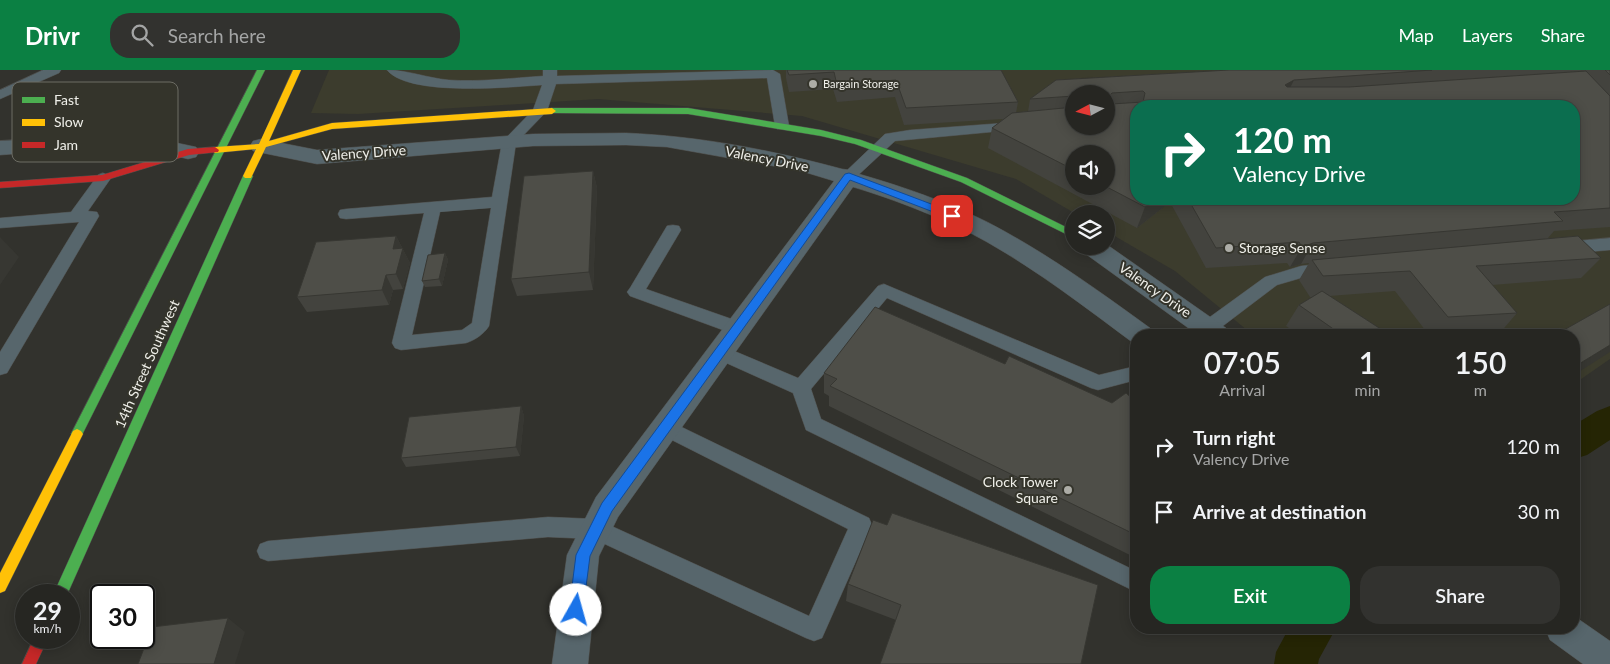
<!DOCTYPE html>
<style>
:root{--surface:#262622;--page:#32322f;--text:#f1f3f6;--muted:#a4a5a5;--line:#424340;--accent:#0b8043}
body{margin:0;font-family:Lato,sans-serif;background:var(--page);color:var(--text);height:100vh;display:flex;flex-direction:column;font-size:19px;white-space:nowrap}
*{box-sizing:border-box;margin:0}
p{font-size:16px;color:var(--muted)}
.icon{flex:none;width:28px;height:28px;fill:none;stroke:currentColor;stroke-width:2;stroke-linecap:round;stroke-linejoin:round}
.map{position:relative;flex:1;overflow:hidden}
.sheet{position:absolute;left:1130px;top:259px;width:450px;height:305px;display:flex;flex-direction:column;background:var(--surface);border-radius:20px;box-shadow:0 2px 12px #0003,0 0 0 1px var(--line)}
.sheet>*{flex:none}
.hud{position:absolute;left:1130px;top:30px;width:450px;height:105px;border-radius:20px;box-shadow:0 2px 12px #0003,0 0 0 1px var(--line);background:#0b6e4f;color:#fff;overflow:hidden}
.needle{width:32px;rotate:263deg}
.tools{position:absolute;left:1065px;top:15px;display:grid;gap:10px}
.tools a{display:grid;place-items:center;width:50px;height:50px;border-radius:50%;background:var(--surface);box-shadow:0 2px 12px #0003,0 0 0 1px var(--line);font-size:25px}
.speed{position:absolute;left:15px;top:514px;display:flex;gap:10px;font-size:25px;font-weight:700;text-align:center}
.speed>*{display:grid;place-content:center;width:65px;height:65px;border-radius:50%;background:var(--surface);box-shadow:0 2px 12px #0003,0 0 0 1px var(--line);line-height:1}
.speed small{font-size:12px;font-weight:400}
.speed .limit{border:2px solid #111;border-radius:8px;background:#fff;color:#111}
.pin{position:absolute;display:grid;place-items:center;width:42px;height:42px;color:#fff;margin:-21px;border-radius:10px;box-shadow:0 2px 8px #0006}
.me{position:absolute;width:55px;margin:-28px;rotate:7deg;stroke-linejoin:round;filter:drop-shadow(0 0 4px #0008)}
.turn{display:flex;align-items:center;gap:18px;height:105px;padding:0 20px;font-size:22px}
.turn .icon{width:65px;height:65px;stroke-width:2.5}
.turn b{display:block;font-size:35px;line-height:42px}
.eta{display:flex;justify-content:space-evenly;align-items:center;height:85px;text-align:center}
.eta b{font-size:30px;font-weight:600;line-height:35px}
.action{display:flex;gap:10px;margin-top:auto;padding:10px 20px}
.action a{flex:1;height:58px;border-radius:20px;background:var(--accent);color:#fff;font-size:20px;font-weight:600;line-height:58px;text-align:center}
.action a+a{background:var(--page);color:var(--text)}
ul{padding:0;list-style:none}
li{display:flex;align-items:center;gap:15px;height:65px;padding:0 20px}
li div{flex:1}
li b{display:block;font-size:19px}
li em{font-style:normal}
header{display:flex;align-items:center;gap:30px;box-sizing:border-box;height:70px;padding:0 25px;background:var(--accent);color:#fff}
header strong{font-size:24px}
nav{display:flex;gap:28px;margin-inline-start:auto;font-size:18px}
.search{width:350px;height:45px;background:var(--page);display:flex;align-items:center;gap:12px;box-sizing:border-box;padding:0 18px;border-radius:20px;color:var(--muted);font-size:19px}
.map>svg:first-child{display:block}
</style>
<header>
<strong>Drivr</strong>
<div class="search"><svg class="icon" aria-label="search" viewBox="0 0 24 24"><circle cx="10" cy="10" r="6"/><path d="M15 15l6 6"/></svg>Search here</div>
<nav><a>Map</a><a>Layers</a><a>Share</a></nav>
</header>
<div class="map">
<svg width="1610" height="594" viewBox="0 0 1610 594">
<rect width="100%" height="100%" fill="#32322d"/>
<path fill="#3c3c2d" fill-rule="evenodd" d="M 329,0 L 1610,0 L 1610,289 L 1574,314 L 1574,265 L 1253,265 L 1175,201 L 1106,161 L 1106,144 L 1076,144 L 1016,109 L 802,46 L 598,29 L 358,44 L 311,43 ZM 1074,24 L 1106,24 L 1106,56 L 1074,56 ZM 1136,36 L 1574,36 L 1574,129 L 1136,129 ZM 1074,84 L 1106,84 L 1106,116 L 1074,116 Z"/>
<g fill="none" stroke-linecap="round" stroke-linejoin="round">
<path fill="#252504" fill-rule="evenodd" d="M 1610,336 L 1610,370 L 1587,385 L 1574,389 L 1574,355 L 1597,341 Z
M 1289,558 L 1336,558 L 1319,589 L 1318,594 L 1274,594 L 1276,582 Z"/>
<g stroke="#4f4f4c" stroke-width="1">
<path id="lane" d="M 43,0 L 61,0 L 59,3 L 0,29 L 0,20 Z
M 387,0 C 408,0 427,8 449,10 C 480,12 512,8 543,6 L 543,0 L 557,0 L 557,6 L 773,0 L 780,4 L 789,56 L 787,59 L 777,59 L 775,56 L 767,8 L 556,14 L 547,41 L 516,73 L 489,256 C 484,264 475,270 466,273 L 401,280 L 395,278 L 392,273 L 424,143 L 346,149 L 340,148 L 338,144 L 340,140 L 346,139 L 492,127 L 502,72 L 533,40 L 542,15 C 510,17 408,27 387,0 ZM 491,138 L 472,253 L 462,260 L 412,265 L 440,142 Z
M 1019,52 L 1024,53 L 1026,56 L 1024,59 L 895,71 L 854,109 L 844,109 L 841,106 L 885,64 L 910,60 Z
M 103,103 L 108,105 L 111,108 L 88,141 L 97,142 L 99,146 L 7,303 L 0,305 L 0,282 L 79,152 L 0,158 L 0,148 L 71,142 L 98,105 Z
M 673,155 L 679,156 L 681,160 L 646,219 L 743,253 L 746,258 L 743,263 L 737,265 L 731,263 L 630,226 L 627,222 L 630,218 L 667,156 Z
M 1610,168 L 1610,180 L 1564,184 L 1558,182 L 1556,178 L 1558,174 L 1564,172 Z
M 1330,193 L 1336,195 L 1338,199 L 1336,203 L 1301,208 L 1277,215 L 1211,265 L 1189,265 L 1192,260 L 1265,207 L 1301,196 Z
M 884,214 L 1099,305 L 1136,296 L 1136,310 L 1098,320 L 1091,318 L 887,228 L 811,319 L 821,349 L 1136,501 L 1136,522 L 806,360 L 793,323 L 713,287 L 711,282 L 713,277 L 720,275 L 798,308 L 878,216 Z
M 665,349 L 869,448 L 872,455 L 822,568 L 814,571 L 806,568 L 594,469 L 548,467 L 268,491 L 260,488 L 257,481 L 260,474 L 268,471 L 548,447 L 596,449 L 809,546 L 848,459 L 658,363 L 655,357 L 658,351 Z"/>
</g>
<g stroke="#4f4f4c" stroke-width="1">
<path id="street" d="M 130,63 L 196,77 L 199,82 L 196,87 L 188,89 L 130,75 L 0,85 L 0,71 Z
M 626,63 C 699,66 771,80 842,99 C 847,100 852,100 857,101 L 859,104 C 905,117 962,137 1004,161 C 1055,189 1103,224 1150,258 L 1154,265 L 1136,265 L 1136,273 L 1132,272 C 1085,237 1038,201 987,172 C 950,151 894,129 853,117 L 618,447 L 599,486 L 588,594 L 552,594 L 567,485 L 596,427 L 834,111 L 801,101 L 667,77 L 626,75 L 533,76 L 317,94 L 253,81 L 250,76 L 253,71 L 261,69 L 317,80 L 533,64 Z
M 1106,174 L 1226,258 L 1230,265 L 1198,265 L 1083,182 L 1080,176 L 1106,176 Z
M 1574,546 L 1610,571 L 1610,594 L 1583,594 L 1550,570 L 1545,558 L 1574,558 Z"/>
</g>
<g stroke="#4f4f4c" stroke-width="1">
<path id="fast" d="M 257,0 L 265,0 L 81,367 L 77,369 L 73,367 L 71,364 Z
M 552,38 L 688,38 L 821,60 L 861,70 L 967,108 L 1074,161 L 1074,168 L 961,112 L 855,74 L 821,66 L 688,44 L 549,43 L 548,41 Z
M 248,103 L 253,106 L 67,525 L 53,525 L 243,106 Z"/>
</g>
<g stroke="#4f4f4c" stroke-width="1">
<path id="slow" d="M 293,0 L 301,0 L 269,71 L 332,53 L 552,38 L 556,41 L 552,44 L 332,59 L 266,77 L 251,108 L 245,108 L 243,106 L 256,79 L 215,83 L 211,80 L 215,77 L 259,74 Z
M 77,359 L 81,361 L 83,364 L 5,521 L 0,523 L 0,503 L 73,361 Z"/>
</g>
<g stroke="#4f4f4c" stroke-width="1">
<path id="jam" d="M 215,77 L 219,80 L 218,82 L 189,85 L 103,111 L 0,118 L 0,112 L 102,105 L 188,79 Z
M 34,568 L 48,568 L 36,594 L 22,594 Z"/>
</g>
<use href="#lane" fill="#57666c" fill-rule="evenodd"/>
<use href="#street" fill="#57666c" fill-rule="evenodd"/>
<use href="#fast" fill="#4caf50" fill-rule="evenodd"/>
<use href="#slow" fill="#ffc107" fill-rule="evenodd"/>
<use href="#jam" fill="#c62828" fill-rule="evenodd"/>
</g>
<path fill="#43433e" fill-rule="evenodd" d="M 786,0 L 1001,0 L 1018,32 L 1016,43 L 1028,42 L 1030,29 L 1229,0 L 1610,0 L 1610,157 L 1554,161 L 1548,168 L 1601,188 L 1581,208 L 1492,215 L 1517,243 L 1499,264 L 1476,265 L 1429,265 L 1395,221 L 1329,226 L 1390,265 L 1299,265 L 1286,256 L 1299,235 L 1313,227 L 1310,227 L 1299,210 L 1309,193 L 1301,194 L 1290,197 L 1287,193 L 1206,198 L 1170,132 L 1137,158 L 988,78 L 992,58 L 1003,49 L 904,55 L 895,27 L 837,32 L 833,19 L 789,22 L 786,8 ZM 1074,24 L 1106,24 L 1074,56 ZM 1136,36 L 1574,129 L 1136,129 ZM 1074,84 L 1106,116 L 1074,116 Z
M 593,101 L 597,118 L 593,220 L 517,226 L 511,209 Z
M 396,166 L 410,193 L 403,219 L 393,220 L 389,235 L 307,242 L 297,227 Z
M 445,183 L 448,190 L 442,216 L 425,217 L 422,211 Z
M 1005,294 L 1112,333 L 1136,332 L 1136,488 L 829,336 L 829,326 L 824,323 L 824,303 Z
M 521,336 L 524,346 L 520,386 L 406,397 L 401,388 Z
M 848,514 L 1081,594 L 896,550 L 846,531 Z"/>
<path fill="#373732" d="M 1294,10 L 1284,30 L 1285,15 Z
M 593,101 L 597,118 L 593,220 L 589,202 Z
M 1156,129 L 1171,129 L 1170,132 L 1137,158 L 1145,137 Z
M 396,166 L 410,193 L 403,219 L 396,204 L 393,179 Z
M 0,167 L 19,187 L 0,215 Z
M 1313,173 L 1301,194 L 1290,197 L 1302,177 Z
M 445,183 L 448,190 L 442,216 L 439,209 Z
M 386,205 L 393,220 L 389,235 L 382,220 Z
M 1610,275 L 1610,282 L 1574,305 L 1574,297 Z
M 521,336 L 524,346 L 520,386 L 516,377 Z
M 228,548 L 245,562 L 235,594 L 214,594 Z"/>
<path fill="#4e4e48" stroke="#373732" fill-rule="evenodd" d="M 787,0 L 1001,0 L 1018,32 L 906,38 L 896,10 L 837,15 L 834,2 L 789,5 Z
M 1229,0 L 1432,0 L 1294,10 L 1285,15 L 1287,17 L 1349,17 L 1586,1 L 1610,26 L 1610,138 L 1554,142 L 1563,151 L 1313,173 L 1302,177 L 1299,172 L 1216,178 L 1188,129 L 1574,129 L 1574,36 L 1136,36 L 1136,129 L 1156,129 L 1145,137 L 1105,116 L 1106,116 L 1106,84 L 1074,84 L 1074,100 L 992,58 L 1012,43 L 1074,37 L 1074,56 L 1106,56 L 1106,24 L 1074,24 L 1074,26 L 1030,29 L 1056,10 ZM 1143,21 L 1145,23 L 1143,32 L 1111,34 L 1110,25 L 1112,23 Z
M 1605,0 L 1610,0 L 1610,5 Z
M 593,101 L 589,202 L 511,209 L 524,106 Z
M 396,166 L 393,179 L 403,178 L 396,204 L 386,205 L 382,220 L 297,227 L 316,172 Z
M 1578,166 L 1601,188 L 1476,196 L 1517,243 L 1448,247 L 1410,201 L 1323,206 L 1312,190 Z
M 445,183 L 439,209 L 422,211 L 428,185 Z
M 1322,221 L 1390,265 L 1342,265 L 1299,235 Z
M 1610,234 L 1610,275 L 1574,297 L 1574,265 L 1555,265 Z
M 875,237 L 1005,294 L 1009,286 L 1112,333 L 1126,323 L 1136,332 L 1136,465 L 830,316 L 837,309 L 824,303 Z
M 521,336 L 516,377 L 401,388 L 409,347 Z
M 892,443 L 1098,515 L 1081,594 L 880,594 L 901,535 L 848,514 L 873,450 L 887,455 Z
M 228,548 L 214,594 L 138,594 L 152,557 Z"/>
<path fill="#1a73e8" stroke="#114b97" d="M 849,103 L 955,143 L 957,146 L 955,148 L 949,148 L 850,110 L 612,441 L 590,486 L 583,540 L 581,544 L 576,546 L 571,544 L 569,540 L 576,485 L 602,433 L 845,104 Z"/>
<g fill="#adada7" stroke="#34342b" stroke-width="2">
<circle cx="813" cy="14" r="5"/>
<circle cx="1229" cy="178" r="5"/>
<circle cx="1068" cy="420" r="5"/>
</g>
<g text-anchor="middle" stroke-width="4" stroke-linejoin="round" paint-order="stroke">
<g font-size="11" fill="#efefe9" stroke="#34342b" text-anchor="start">
<text x="823" y="18">Bargain Storage</text>
</g>
<g font-size="14" fill="#efefe9" stroke="#34342b">
<text transform="translate(364 83) rotate(-4)" y="5">Valency Drive</text>
<text transform="translate(767 89) rotate(11)" y="5">Valency Drive</text>
<text transform="translate(1155 220) rotate(35)" y="5">Valency Drive</text>
<text transform="translate(147 294) rotate(-66)" y="5">14th Street Southwest</text>
</g>
<g font-size="14" fill="#efefe9" stroke="#34342b" text-anchor="start">
<text x="1239" y="183">Storage Sense</text>
<text x="1058" y="417" text-anchor="end">Clock Tower<tspan x="1058" dy="16">Square</tspan></text>
</g>
</g>
<rect x="12" y="12" width="166" height="80" rx="8" fill="#34342b" stroke="#6c6c64" stroke-width="1"/>
<rect x="22" y="27" width="23" height="6" fill="#4caf50"/>
<rect x="22" y="49" width="23" height="7" fill="#ffc107"/>
<rect x="22" y="72" width="23" height="6" fill="#c62828"/>
<g font-size="14" fill="#efefe9">
<text x="54" y="35">Fast</text>
<text x="54" y="57">Slow</text>
<text x="54" y="80">Jam</text>
</g>
</svg>
<div class="tools">
<a><svg class="needle" viewBox="-14 -14 28 28"><path d="M0-13l5 13h-10z" fill="#e53935"/><path d="M0 13l5-13h-10z" fill="#a4a5a5"/></svg></a>
<a><svg class="icon" aria-label="sound" viewBox="0 0 24 24"><path d="M4 9h4l5-4v14l-5-4H4zM17 9q2 3 0 6"/></svg></a>
<a><svg class="icon" aria-label="layers" viewBox="0 0 24 24"><path d="M12 4l9 5-9 5-9-5zM3 14l9 5 9-5"/></svg></a>
</div>
<div class="speed"><div>29<small>km/h</small></div><div class="limit">30</div></div>
<div class="pin" style="left:952px;top:146px;background:#d93025"><svg class="icon" aria-label="arrive" viewBox="0 0 24 24"><path d="M6 21V4h12l-3 4 3 4H6"/></svg></div>
<svg class="me" style="left:576px;top:540px" viewBox="-20 -20 40 40"><circle r="19" fill="#fff"/><path d="M0-13L10 11 0 6-10 11z" fill="#1a73e8"/></svg>
<div class="hud">
<div class="turn"><svg class="icon" aria-label="right" viewBox="0 0 24 24"><path d="M7 20v-9h11M14 6l5 5-5 5"/></svg><div><b>120 m</b>Valency Drive</div></div>
</div>
<section class="sheet">
<div class="eta">
<div><b>07:05</b><p>Arrival</p></div>
<div><b>1</b><p>min</p></div>
<div><b>150</b><p>m</p></div>
</div>
<ul>
<li><svg class="icon" aria-label="right" viewBox="0 0 24 24"><path d="M7 20v-9h11M14 6l5 5-5 5"/></svg><div><b>Turn right</b><p>Valency Drive</p></div><em>120 m</em></li>
<li><svg class="icon" aria-label="arrive" viewBox="0 0 24 24"><path d="M6 21V4h12l-3 4 3 4H6"/></svg><div><b>Arrive at destination</b></div><em>30 m</em></li>
</ul>
<div class="action"><a>Exit</a><a>Share</a></div>
</section>
</div>
